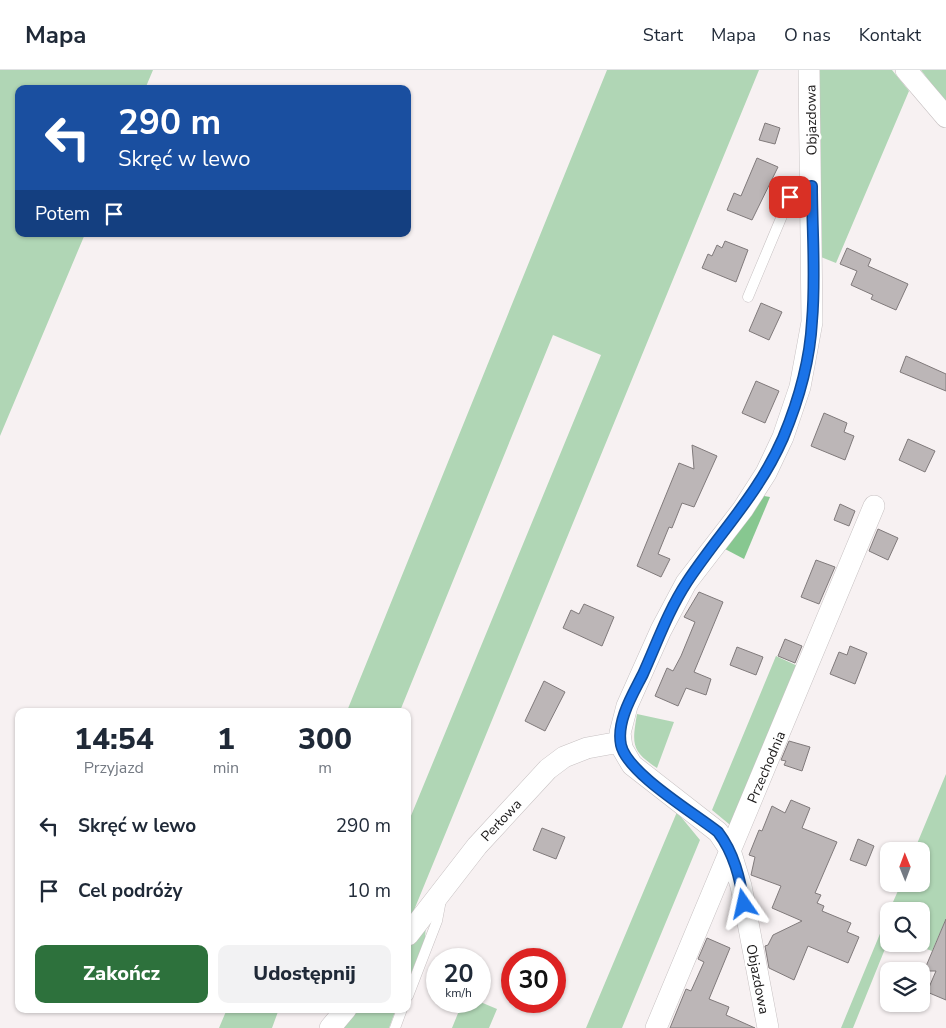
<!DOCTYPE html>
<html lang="pl">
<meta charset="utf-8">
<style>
:root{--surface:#fff;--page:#f2f2f3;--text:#1f2937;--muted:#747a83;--line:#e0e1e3;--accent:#2d713c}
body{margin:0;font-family:"Nunito Sans",sans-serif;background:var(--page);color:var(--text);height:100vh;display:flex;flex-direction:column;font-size:19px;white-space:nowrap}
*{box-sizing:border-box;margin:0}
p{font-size:16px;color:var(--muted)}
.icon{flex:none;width:28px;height:28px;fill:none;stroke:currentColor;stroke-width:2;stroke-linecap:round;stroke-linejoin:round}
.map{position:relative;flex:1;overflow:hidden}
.panel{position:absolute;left:15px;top:638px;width:396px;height:305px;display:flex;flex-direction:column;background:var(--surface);border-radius:10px;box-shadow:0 1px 4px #0004}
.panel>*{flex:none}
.banner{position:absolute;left:15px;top:15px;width:396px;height:152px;border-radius:10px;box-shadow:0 1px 4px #0004;background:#1a4fa0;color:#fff;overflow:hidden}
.needle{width:32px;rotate:359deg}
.buttons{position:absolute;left:880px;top:772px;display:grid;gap:10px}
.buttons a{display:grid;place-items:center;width:50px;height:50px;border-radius:10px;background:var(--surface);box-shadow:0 1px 4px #0004;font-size:25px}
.speed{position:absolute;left:426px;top:878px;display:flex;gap:10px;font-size:25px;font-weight:700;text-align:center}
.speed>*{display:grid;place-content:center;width:65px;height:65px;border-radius:50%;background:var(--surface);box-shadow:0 1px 4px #0004;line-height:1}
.speed small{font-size:12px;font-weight:400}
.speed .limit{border:8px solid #d22;background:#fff;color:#111}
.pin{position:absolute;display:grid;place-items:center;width:42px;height:42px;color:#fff;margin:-21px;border-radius:10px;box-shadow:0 2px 8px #0006}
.me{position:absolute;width:55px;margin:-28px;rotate:349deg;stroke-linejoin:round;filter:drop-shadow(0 0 4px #0008)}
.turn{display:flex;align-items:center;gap:18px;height:105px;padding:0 20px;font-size:22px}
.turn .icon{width:65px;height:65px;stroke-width:2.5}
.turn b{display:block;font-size:35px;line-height:42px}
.then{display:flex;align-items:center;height:48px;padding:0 20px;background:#0003;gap:10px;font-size:19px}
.eta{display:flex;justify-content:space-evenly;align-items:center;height:85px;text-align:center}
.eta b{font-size:30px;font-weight:800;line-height:35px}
.cta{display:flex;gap:10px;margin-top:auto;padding:10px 20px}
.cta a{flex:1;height:58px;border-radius:10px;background:var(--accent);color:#fff;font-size:20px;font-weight:800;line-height:58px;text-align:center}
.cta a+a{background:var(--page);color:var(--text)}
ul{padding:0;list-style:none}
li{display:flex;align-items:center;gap:15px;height:65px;padding:0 20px}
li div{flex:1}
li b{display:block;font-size:19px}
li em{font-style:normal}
header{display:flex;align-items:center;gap:30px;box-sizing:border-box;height:70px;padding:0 25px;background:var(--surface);border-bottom:1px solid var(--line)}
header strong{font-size:24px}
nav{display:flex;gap:28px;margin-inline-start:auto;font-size:18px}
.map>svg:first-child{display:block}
</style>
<header>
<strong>Mapa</strong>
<nav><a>Start</a><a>Mapa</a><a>O nas</a><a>Kontakt</a></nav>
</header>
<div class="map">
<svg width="946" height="958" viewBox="0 0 946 958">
<rect width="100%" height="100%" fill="#f7f1f2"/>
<path fill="#b0d6b5" d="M 0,0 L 153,0 L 145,19 L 19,19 L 19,164 L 85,164 L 0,366 Z
M 607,0 L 759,0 L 412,845 L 408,851 L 408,753 L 601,285 L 553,265 L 400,641 L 347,641 Z
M 817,0 L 892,0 L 909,21 L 836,193 L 821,187 Z
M 921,0 L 946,0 L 946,33 Z
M 776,586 L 802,598 L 735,759 L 712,740 Z
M 637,644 L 674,652 L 657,698 C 631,681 632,674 637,644 Z
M 946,704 L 946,849 L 932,881 L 913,874 L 921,874 L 921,841 L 889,841 L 901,814 L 921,814 L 921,781 L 914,781 Z
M 677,742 L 700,770 L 622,958 L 586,958 Z
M 889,842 L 889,869 L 853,958 L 841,958 Z
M 426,854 L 425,869 L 408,911 L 408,877 Z
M 463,931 L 478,931 L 497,939 L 489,958 L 452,958 Z
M 227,939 L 279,939 L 272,958 L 219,958 Z
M 359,939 L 396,939 L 389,958 L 342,958 Z"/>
<path fill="#87c790" d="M 764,426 L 770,427 L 744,489 L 725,479 Z"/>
<path fill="#bcb6b7" stroke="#807a7b" d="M 765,53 L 780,58 L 775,74 L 759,70 Z
M 757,88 L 778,97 L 752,150 L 727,140 L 734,123 L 741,126 Z
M 725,171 L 748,180 L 736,212 L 702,198 L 708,184 L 712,186 L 717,175 L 722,178 Z
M 847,178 L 871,189 L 868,196 L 908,214 L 896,240 L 871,229 L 873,225 L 851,215 L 857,201 L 840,194 Z
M 761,233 L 782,242 L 769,270 L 749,261 Z
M 906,286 L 946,304 L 946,321 L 900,302 Z
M 756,311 L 779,321 L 765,353 L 742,343 Z
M 824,343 L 847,353 L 844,362 L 854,366 L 845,390 L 811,376 Z
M 908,369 L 935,381 L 925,402 L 899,390 Z
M 692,375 L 717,386 L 694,437 L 682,433 L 672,458 L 669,457 L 658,484 L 670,489 L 661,507 L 637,496 L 679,393 L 694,399 Z
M 840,434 L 855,441 L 849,456 L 834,450 Z
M 878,459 L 898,468 L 888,490 L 869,481 Z
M 816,490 L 835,497 L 819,534 L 801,527 Z
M 699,522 L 723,532 L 694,602 L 711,609 L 706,625 L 686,618 L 678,636 L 655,626 L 667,598 L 673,601 L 681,586 L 695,552 L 684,547 Z
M 584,534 L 614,547 L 602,576 L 563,558 L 571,540 L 579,544 Z
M 785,569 L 802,576 L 795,593 L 778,586 Z
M 850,576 L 867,583 L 855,614 L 830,604 L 839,582 L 847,585 Z
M 737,577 L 763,587 L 756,605 L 730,595 Z
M 544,611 L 565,622 L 545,661 L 525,651 Z
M 789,671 L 810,677 L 802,701 L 784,695 L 786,691 L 781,690 Z
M 791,730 L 810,738 L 802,758 L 837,772 L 815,823 L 821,825 L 817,833 L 824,836 L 822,841 L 851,853 L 847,862 L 859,867 L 848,893 L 808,876 L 794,910 L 769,898 L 765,876 L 768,875 L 773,865 L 802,851 L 772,838 L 781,816 L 751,805 L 755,787 L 749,785 L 759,760 L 762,761 L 772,736 L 785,743 Z
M 542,758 L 565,767 L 556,789 L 533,780 Z
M 858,769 L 874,776 L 866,796 L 850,790 Z
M 946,849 L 946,930 L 927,922 L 936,901 L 924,901 Z
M 707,868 L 730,878 L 709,929 L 729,937 L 726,945 L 755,958 L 670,958 L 686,919 L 691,921 L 704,892 L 698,889 Z"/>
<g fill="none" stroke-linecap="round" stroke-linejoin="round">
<g stroke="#c7c1c2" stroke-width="11">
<path id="service" d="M 748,227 L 792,122 L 796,118 L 812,116
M 408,926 L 437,851 L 441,830
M 395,958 L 402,939"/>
</g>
<g stroke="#c7c1c2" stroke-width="22">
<path id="minor" d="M 906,0 L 946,47
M 408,865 L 477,776 L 548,699 L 564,687 L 587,678 L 620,672
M 330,958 L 346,939
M 656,958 L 874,436
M 768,958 L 741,816 L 730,780 L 718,762 L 632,695 L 622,678 L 620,663 L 627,636 L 661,560 L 686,513 L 743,439 L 766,403 L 783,367 L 800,317 L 812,252 L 809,0"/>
</g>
<use href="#service" stroke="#fff" stroke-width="10"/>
<use href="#minor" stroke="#fff" stroke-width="21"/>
</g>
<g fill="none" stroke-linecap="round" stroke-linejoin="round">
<g stroke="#114b97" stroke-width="12">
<path id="route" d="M 744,834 C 740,808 734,783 718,762 C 694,743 627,703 621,675 C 616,651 633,624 643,604 C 657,573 668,541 687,512 C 720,462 758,425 783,368 C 798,332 810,290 812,251 C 816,207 812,160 812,116 L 796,118 L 790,127"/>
</g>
<use href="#route" stroke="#1a73e8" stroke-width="9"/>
</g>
<g text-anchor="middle" stroke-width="5" stroke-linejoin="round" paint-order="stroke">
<g font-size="14" fill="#1a1818" stroke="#fff">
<text transform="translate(811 50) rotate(-91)" y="5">Objazdowa</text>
<text transform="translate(766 697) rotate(-67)" y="5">Przechodnia</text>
<text transform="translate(501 750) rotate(-47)" y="5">Perłowa</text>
<text transform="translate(758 909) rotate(79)" y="5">Objazdowa</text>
</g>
</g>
</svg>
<div class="buttons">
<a><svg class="needle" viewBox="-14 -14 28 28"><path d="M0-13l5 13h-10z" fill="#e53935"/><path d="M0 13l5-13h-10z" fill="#747a83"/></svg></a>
<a><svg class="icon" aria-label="search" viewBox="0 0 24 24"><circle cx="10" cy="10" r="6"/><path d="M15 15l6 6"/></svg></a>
<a><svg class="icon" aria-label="layers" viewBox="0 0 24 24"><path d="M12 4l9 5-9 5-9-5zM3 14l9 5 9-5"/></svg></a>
</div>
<div class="speed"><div>20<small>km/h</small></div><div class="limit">30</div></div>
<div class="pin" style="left:790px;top:127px;background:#d93025"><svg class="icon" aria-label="arrive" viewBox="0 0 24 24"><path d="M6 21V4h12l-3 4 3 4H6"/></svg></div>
<svg class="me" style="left:744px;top:834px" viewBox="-20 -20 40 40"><path d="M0-17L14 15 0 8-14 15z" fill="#1a73e8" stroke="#fff" stroke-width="4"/></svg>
<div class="banner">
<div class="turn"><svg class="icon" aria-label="left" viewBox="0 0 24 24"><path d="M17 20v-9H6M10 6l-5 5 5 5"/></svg><div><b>290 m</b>Skręć w lewo</div></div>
<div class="then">Potem<svg class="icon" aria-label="arrive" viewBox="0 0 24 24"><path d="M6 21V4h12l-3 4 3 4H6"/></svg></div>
</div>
<section class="panel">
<div class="eta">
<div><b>14:54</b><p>Przyjazd</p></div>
<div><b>1</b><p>min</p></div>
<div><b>300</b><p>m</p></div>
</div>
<ul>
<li><svg class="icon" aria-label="left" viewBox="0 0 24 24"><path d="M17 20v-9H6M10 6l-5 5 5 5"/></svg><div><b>Skręć w lewo</b></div><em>290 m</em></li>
<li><svg class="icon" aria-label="arrive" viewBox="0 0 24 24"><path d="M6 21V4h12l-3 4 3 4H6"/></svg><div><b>Cel podróży</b></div><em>10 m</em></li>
</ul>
<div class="cta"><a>Zakończ</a><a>Udostępnij</a></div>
</section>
</div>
